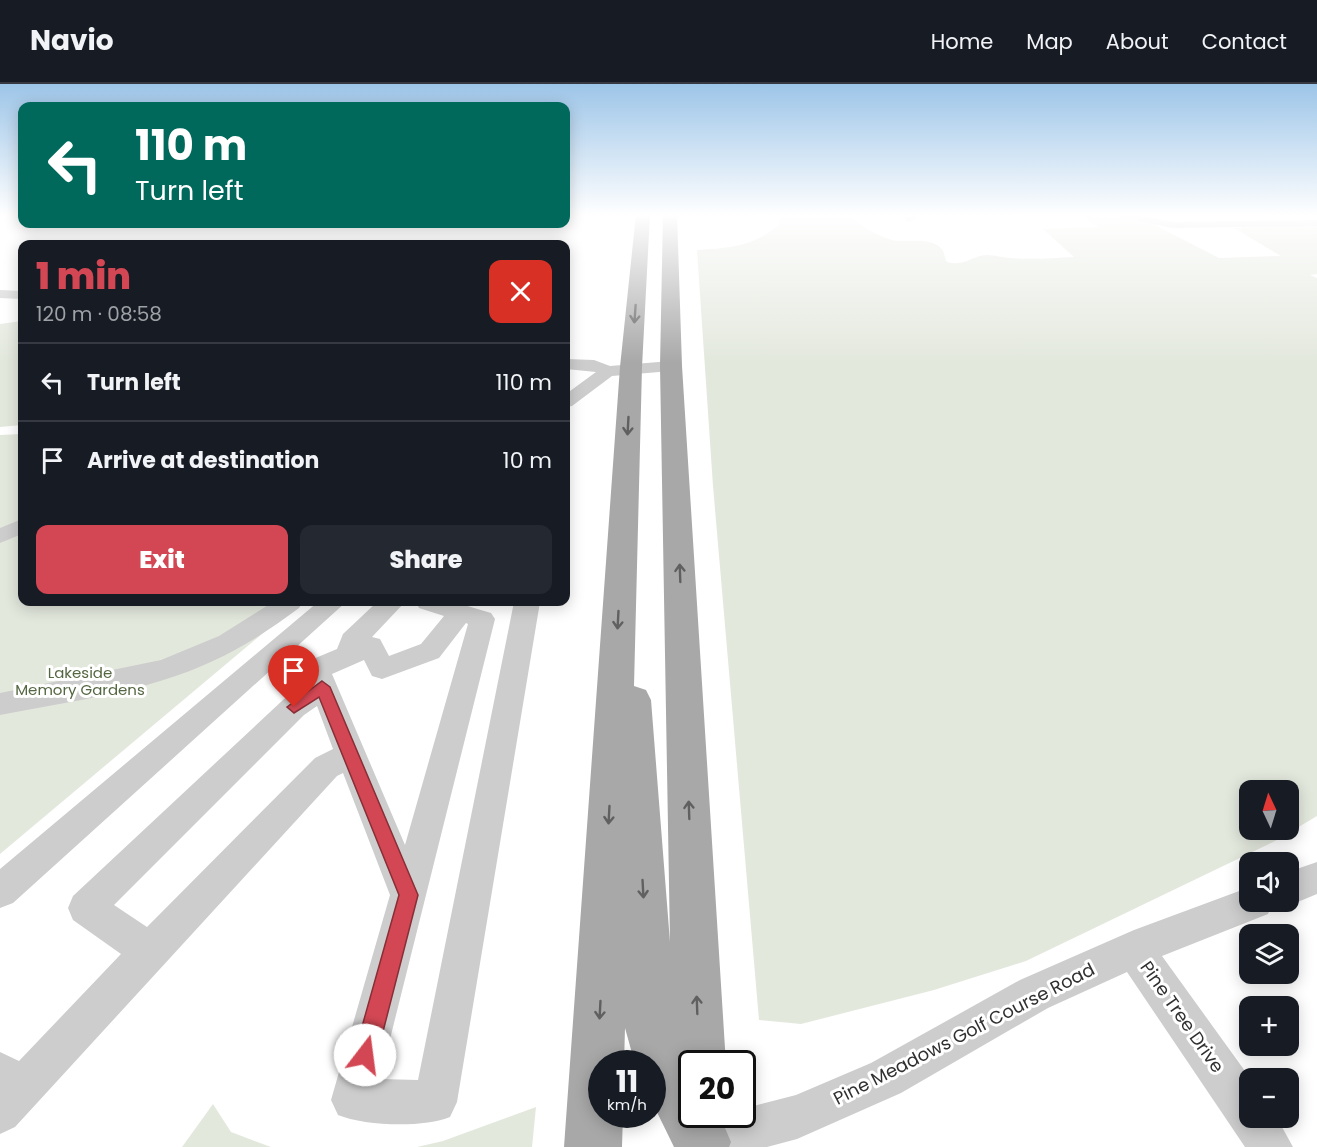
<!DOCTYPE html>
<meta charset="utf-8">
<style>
:root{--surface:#171b24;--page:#242831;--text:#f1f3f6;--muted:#9ea1a6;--line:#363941;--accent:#d24753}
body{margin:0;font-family:Poppins,sans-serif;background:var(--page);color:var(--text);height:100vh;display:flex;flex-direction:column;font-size:22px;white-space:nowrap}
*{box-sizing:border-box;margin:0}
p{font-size:20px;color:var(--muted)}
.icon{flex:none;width:33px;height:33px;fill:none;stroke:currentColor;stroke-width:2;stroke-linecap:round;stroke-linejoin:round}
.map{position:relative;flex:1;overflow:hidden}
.side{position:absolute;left:18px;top:156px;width:552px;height:366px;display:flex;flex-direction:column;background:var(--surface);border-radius:12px;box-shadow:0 3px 15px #0003}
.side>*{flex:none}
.hud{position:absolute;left:18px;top:18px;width:552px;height:126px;border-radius:12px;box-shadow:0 3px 15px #0003;background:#00695c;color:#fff;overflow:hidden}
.needle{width:39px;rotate:356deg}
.fabs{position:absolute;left:1239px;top:696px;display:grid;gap:12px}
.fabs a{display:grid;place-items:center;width:60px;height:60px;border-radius:12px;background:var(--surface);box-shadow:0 3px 15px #0003;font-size:30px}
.speed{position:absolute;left:588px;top:966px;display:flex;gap:12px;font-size:30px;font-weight:700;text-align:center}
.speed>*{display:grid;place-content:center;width:78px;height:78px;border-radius:50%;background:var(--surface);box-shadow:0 3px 15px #0003;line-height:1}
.speed small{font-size:15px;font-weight:400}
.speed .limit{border:3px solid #111;border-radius:9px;background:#fff;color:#111}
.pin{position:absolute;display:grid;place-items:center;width:51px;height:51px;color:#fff;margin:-62px -26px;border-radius:50% 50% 50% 0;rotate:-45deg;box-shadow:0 0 6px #0007}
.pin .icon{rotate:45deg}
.me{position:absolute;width:66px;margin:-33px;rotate:15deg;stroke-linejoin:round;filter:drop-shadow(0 0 4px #0008)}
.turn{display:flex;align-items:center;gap:21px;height:126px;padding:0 18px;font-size:27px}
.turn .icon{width:78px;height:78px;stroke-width:2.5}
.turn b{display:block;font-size:42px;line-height:51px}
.round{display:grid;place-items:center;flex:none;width:63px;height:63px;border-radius:12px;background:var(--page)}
.headline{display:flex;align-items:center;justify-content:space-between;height:102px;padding:0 18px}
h1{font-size:36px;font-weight:800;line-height:45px;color:var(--accent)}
.cta{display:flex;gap:12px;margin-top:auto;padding:12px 18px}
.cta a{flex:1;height:69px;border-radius:12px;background:var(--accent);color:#fff;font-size:24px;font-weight:800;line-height:69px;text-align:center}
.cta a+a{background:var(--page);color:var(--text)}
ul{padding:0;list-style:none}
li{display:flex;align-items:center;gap:18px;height:78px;padding:0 18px;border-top:2px solid var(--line)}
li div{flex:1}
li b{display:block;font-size:22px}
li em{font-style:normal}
header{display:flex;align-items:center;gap:36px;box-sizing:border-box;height:84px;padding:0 30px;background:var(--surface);border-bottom:2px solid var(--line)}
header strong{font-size:28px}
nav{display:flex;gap:33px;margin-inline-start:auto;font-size:21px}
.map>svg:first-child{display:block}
</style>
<header>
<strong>Navio</strong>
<nav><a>Home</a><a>Map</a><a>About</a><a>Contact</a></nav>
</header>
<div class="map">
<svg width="1317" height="1063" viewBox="0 0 1317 1063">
<rect width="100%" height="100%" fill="#fff"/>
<path fill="#e3e8dd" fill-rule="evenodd" d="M 781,130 L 851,130 L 850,133 C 861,142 878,152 892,156 C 906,159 931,152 942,165 C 944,168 945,175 947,178 C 965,183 970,172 987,171 C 995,171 1003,174 1011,174 C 1032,176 1053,174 1074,173 L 1043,145 L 1098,143 L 1079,130 L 1113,130 L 1151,139 L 1219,174 L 1281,172 L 1234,144 L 1317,141 L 1317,190 L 1310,191 L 1317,194 L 1317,732 L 1275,757 L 1026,877 L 934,906 L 801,940 L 759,936 L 713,402 L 697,166 C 731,164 751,163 779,141 ZM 1250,706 L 1288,706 L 1288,746 L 1250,746 Z
M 22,237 L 22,341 L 0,343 L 0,240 Z
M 22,350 L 22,518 L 300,518 L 0,770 L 0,351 Z
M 213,1020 L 231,1048 L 271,1063 L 182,1063 Z
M 536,1023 L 532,1063 L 417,1063 L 443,1057 Z"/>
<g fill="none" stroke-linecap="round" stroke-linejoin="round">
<path fill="#cdcdcd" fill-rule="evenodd" d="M 665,130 L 694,130 L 689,133 L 670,134 Z
M 904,130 L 915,130 L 917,133 L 910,138 L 906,137 Z
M 1115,130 L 1134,130 L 1172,138 L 1317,136 L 1317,142 L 1172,144 L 1116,132 Z
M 0,206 L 22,207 L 22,215 L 0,214 Z
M 566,275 L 594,276 L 610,282 L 671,277 L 679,282 L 671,287 L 612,292 L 572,322 L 566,323 L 566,310 L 596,288 L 566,285 Z
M 22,435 L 22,450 L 0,459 L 0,444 Z
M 273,518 L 303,518 L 299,524 C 272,544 244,563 213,577 C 147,608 71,617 0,631 L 0,609 L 161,576 L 219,552 Z
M 318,518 L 346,518 L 13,819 L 0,824 L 0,785 Z
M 377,518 L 405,518 L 372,553 L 380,555 L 389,572 L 421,560 L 444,532 L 419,524 L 416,518 L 454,518 L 491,529 L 495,535 L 380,995 L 418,996 L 514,518 L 540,518 L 457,1018 L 450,1033 C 424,1044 364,1042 338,1031 L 331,1016 L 390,811 L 343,689 L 337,692 L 15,1043 L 0,1050 L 0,968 L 19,977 L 121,870 L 73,836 L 68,824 L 73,812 L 284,615 L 308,599 L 302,585 L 306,578 L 337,565 L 343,550 ZM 466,539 L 468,540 L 405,761 L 332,590 L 364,576 L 372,592 L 382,595 L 439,574 ZM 317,622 L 333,665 L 315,674 L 147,843 L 114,821 L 304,631 Z
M 1317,778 L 1317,810 L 1288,822 L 1277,818 L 1288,818 L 1288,788 Z
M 1250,803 L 1250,818 L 1273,818 L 1268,830 L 1162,872 L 1250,994 L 1250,1034 L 1277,1034 L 1293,1063 L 1245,1063 L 1127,888 L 1048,924 L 901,1009 L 797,1055 L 767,1063 L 682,1063 L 680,1058 L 686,1042 L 722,1030 L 742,1030 L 742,1025 L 796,1011 L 871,979 L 1020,896 L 1134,846 Z"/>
<path fill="#a8a8a8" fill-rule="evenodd" d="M 636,130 L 650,130 L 642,283 L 634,602 L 646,606 L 651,616 L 670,858 L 660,282 L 663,130 L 677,130 L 682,282 L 726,980 L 692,980 L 692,1030 L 719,1030 L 731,1058 L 729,1063 L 674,1063 L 652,1018 L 652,980 L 635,980 L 625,944 L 624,980 L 602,980 L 602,1030 L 623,1030 L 622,1063 L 564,1063 L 620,283 Z"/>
</g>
<defs><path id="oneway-shaft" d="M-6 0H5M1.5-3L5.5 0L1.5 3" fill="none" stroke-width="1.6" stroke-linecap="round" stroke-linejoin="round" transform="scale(1.5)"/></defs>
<g stroke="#606060">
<use href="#oneway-shaft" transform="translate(635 230) rotate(94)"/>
<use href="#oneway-shaft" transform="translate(628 342) rotate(93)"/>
<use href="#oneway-shaft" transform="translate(680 489) rotate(-92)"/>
<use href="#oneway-shaft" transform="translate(618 536) rotate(93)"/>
<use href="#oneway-shaft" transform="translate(689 726) rotate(-92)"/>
<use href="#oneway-shaft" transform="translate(609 731) rotate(93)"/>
<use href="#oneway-shaft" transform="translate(643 805) rotate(87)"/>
<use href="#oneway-shaft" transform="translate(697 921) rotate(-92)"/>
<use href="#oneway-shaft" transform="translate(600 926) rotate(93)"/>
</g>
<linearGradient id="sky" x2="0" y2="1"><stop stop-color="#9dc5e8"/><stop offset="0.47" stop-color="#fff"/><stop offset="1" stop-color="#fff" stop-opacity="0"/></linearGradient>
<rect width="1317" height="279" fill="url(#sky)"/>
<path fill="#d24753" stroke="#882e36" stroke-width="1.5" d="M 322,597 L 330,603 L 418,811 L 377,971 L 373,979 L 365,982 L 358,979 L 354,971 L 399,811 L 319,613 L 294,629 L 287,623 Z"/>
<g text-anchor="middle" stroke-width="6" stroke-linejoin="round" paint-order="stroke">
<g font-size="15" fill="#546742" stroke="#fff">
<text x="80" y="594">Lakeside<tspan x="80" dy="17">Memory Gardens</tspan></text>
</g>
<g font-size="18" fill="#303030" stroke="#fff">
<text transform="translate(1182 933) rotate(55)" y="6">Pine Tree Drive</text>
<text transform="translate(964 950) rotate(-27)" y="6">Pine Meadows Golf Course Road</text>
</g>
</g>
</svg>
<div class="fabs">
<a><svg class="needle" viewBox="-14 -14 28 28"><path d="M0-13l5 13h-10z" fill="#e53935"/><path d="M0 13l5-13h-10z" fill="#9ea1a6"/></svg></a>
<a><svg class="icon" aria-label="sound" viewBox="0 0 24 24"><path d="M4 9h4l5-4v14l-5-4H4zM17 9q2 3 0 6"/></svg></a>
<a><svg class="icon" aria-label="layers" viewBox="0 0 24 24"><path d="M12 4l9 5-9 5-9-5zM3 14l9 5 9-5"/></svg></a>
<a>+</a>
<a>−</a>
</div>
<div class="speed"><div>11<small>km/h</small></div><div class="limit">20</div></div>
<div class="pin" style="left:294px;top:623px;background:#d93025"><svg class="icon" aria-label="arrive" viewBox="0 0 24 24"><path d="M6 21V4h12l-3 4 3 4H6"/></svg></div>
<svg class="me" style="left:365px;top:971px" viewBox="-20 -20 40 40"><circle r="19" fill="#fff"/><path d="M0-13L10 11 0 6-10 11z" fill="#d24753"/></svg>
<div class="hud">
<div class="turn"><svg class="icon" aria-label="left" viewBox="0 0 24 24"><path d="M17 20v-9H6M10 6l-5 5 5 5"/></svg><div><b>110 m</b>Turn left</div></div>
</div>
<section class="side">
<div class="headline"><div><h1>1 min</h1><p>120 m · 08:58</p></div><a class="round" style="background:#d93025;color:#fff"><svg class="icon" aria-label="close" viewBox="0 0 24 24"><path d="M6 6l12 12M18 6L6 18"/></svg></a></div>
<ul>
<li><svg class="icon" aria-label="left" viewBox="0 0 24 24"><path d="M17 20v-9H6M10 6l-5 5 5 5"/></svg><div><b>Turn left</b></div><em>110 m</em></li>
<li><svg class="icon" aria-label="arrive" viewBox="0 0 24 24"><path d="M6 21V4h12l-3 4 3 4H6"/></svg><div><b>Arrive at destination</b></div><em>10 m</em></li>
</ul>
<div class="cta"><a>Exit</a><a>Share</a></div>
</section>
</div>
